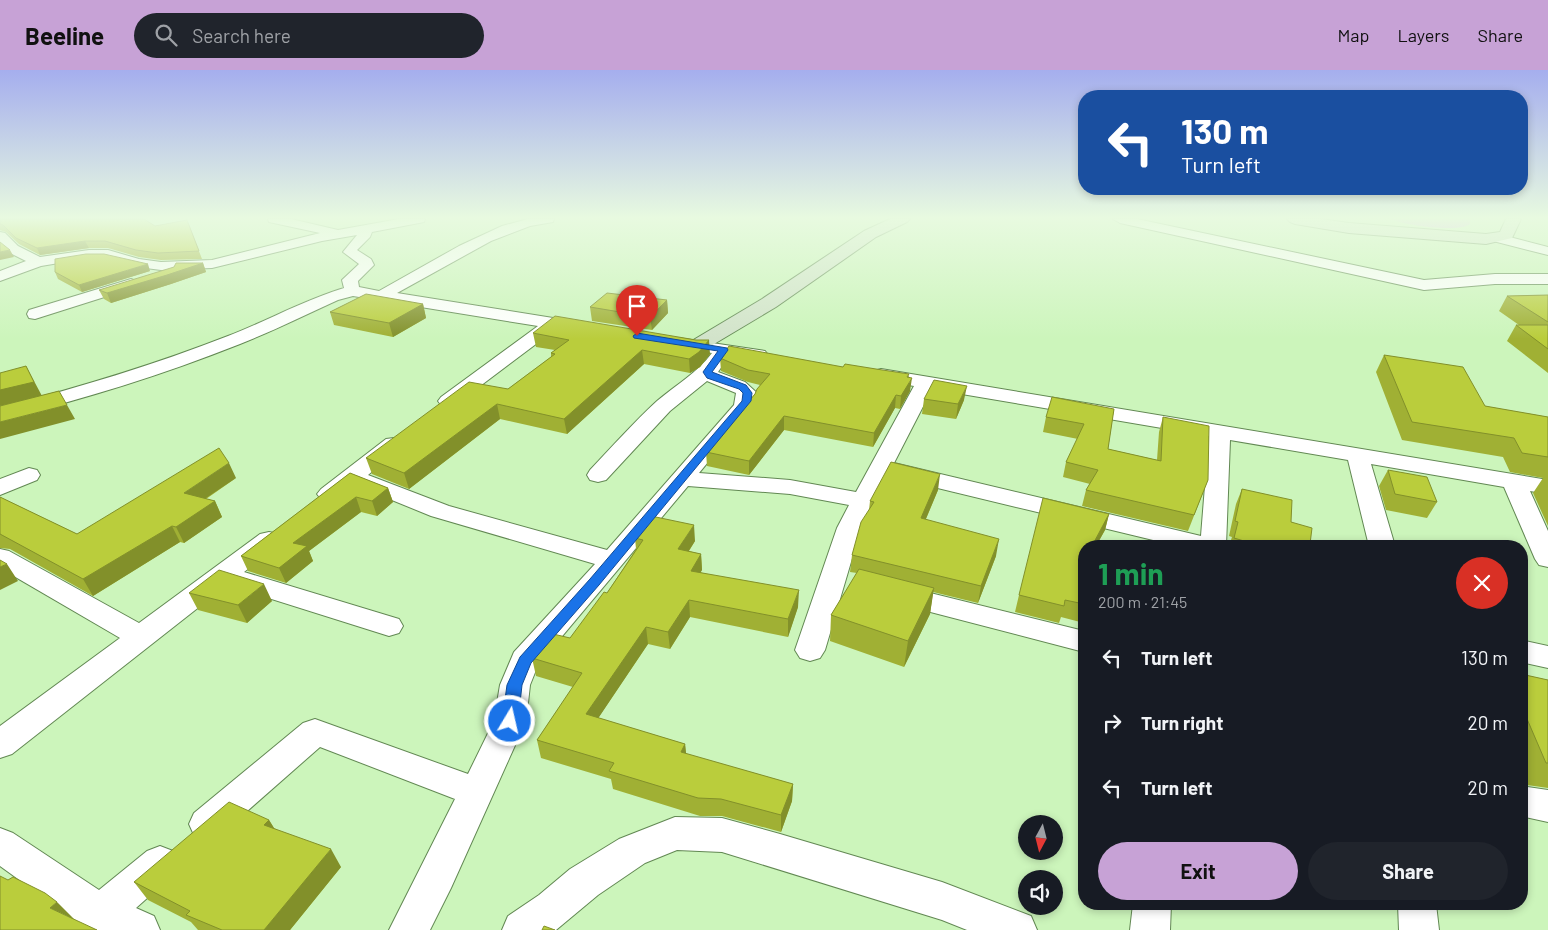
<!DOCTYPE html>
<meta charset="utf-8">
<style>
:root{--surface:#171b24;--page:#20242c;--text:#f1f3f6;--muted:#9ea1a6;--accent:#c7a2d6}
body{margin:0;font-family:Barlow,sans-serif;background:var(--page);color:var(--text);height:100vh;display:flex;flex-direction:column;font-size:19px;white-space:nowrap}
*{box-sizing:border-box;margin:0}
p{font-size:16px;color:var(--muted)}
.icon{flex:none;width:28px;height:28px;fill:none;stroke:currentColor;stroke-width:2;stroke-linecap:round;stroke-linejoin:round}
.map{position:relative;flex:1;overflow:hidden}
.drawer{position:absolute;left:1078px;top:470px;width:450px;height:370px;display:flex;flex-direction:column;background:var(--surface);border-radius:20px;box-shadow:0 2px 8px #0003}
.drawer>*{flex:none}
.guide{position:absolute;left:1078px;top:20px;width:450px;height:105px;border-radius:20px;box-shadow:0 2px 8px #0003;background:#1a4fa0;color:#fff;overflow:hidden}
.needle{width:32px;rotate:187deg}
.buttons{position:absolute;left:1018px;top:745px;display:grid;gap:10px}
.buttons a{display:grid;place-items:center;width:45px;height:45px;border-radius:50%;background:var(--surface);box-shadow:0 2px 8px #0003;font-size:25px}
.pin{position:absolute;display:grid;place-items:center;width:42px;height:42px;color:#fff;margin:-51px -21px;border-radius:50% 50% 50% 0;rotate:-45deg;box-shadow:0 0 5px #0007}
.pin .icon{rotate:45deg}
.me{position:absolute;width:55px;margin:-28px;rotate:9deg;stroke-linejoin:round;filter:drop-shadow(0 0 4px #0008)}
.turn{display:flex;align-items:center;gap:18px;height:105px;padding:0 20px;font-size:22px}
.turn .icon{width:65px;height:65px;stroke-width:2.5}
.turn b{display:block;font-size:35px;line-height:42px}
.round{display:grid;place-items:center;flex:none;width:52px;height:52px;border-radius:26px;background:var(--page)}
.head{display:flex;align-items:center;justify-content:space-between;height:85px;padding:0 20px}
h1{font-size:30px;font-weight:700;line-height:38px;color:#1e9e55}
.primary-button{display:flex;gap:10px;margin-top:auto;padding:10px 20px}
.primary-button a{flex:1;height:58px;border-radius:30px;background:var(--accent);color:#111;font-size:20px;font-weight:700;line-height:58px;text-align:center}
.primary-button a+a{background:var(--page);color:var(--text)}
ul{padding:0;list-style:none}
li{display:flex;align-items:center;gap:15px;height:65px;padding:0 20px}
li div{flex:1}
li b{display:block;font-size:19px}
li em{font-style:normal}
header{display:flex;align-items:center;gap:30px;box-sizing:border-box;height:70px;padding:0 25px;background:var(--accent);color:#111}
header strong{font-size:24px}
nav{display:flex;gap:28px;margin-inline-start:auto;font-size:18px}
.search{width:350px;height:45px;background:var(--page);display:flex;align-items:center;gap:12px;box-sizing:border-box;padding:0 18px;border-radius:28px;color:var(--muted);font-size:19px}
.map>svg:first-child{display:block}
</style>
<header>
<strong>Beeline</strong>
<div class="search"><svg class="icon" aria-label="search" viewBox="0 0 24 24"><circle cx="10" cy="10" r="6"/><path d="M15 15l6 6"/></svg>Search here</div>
<nav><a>Map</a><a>Layers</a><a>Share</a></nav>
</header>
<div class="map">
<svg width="1548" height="860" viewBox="0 0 1548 860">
<rect width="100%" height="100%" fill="#ccf5bb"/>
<path fill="#e1a4f8" d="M 1390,149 L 1470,149 L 1470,154 C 1459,163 1404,155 1390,149 Z"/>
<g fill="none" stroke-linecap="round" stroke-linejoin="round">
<g stroke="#628853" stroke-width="2">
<path id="street" d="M 268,149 L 291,149 L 338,160 L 399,149 L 425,149 L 424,152 L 419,153 L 372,162 L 370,167 L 357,180 L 371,189 L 374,195 L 358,211 L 359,217 L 379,221 L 459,176 L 502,156 L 528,149 L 554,149 L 553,152 L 530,156 L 491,171 L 397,223 L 578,252 L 584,253 L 587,257 L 584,261 L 578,262 L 556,259 L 455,335 L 448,337 L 441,335 L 438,331 L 441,327 L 538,256 L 353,226 L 338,230 C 305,245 273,261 240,274 C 162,305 81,330 0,350 L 0,338 C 77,318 154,295 228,266 C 267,251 304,230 344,218 L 342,210 L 359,194 L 343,182 L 357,165 L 322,171 L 212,198 L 161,200 L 138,197 L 107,188 L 89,188 L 41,196 L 0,211 L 0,201 L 26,191 L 8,182 L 0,174 L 0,162 L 5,163 L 18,176 L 40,187 L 89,180 L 108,180 L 139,189 L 161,192 L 212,190 L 320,163 L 269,152 Z
M 1113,149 L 1137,149 L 1424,210 L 1495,204 L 1548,204 L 1548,214 L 1495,214 L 1424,220 L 1120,153 Z
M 1498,164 L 1548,177 L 1548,185 L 1493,171 L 1491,168 L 1493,165 Z
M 131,209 L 136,211 L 139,214 L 136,217 L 35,249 L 29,248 L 27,244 L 29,240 Z
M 678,268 L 759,280 L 765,281 L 768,285 L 765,289 L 759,290 L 729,286 L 718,302 L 745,312 L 757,323 L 751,340 L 699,403 L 790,410 L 856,422 L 914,316 L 874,309 L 872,305 L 874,301 L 881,299 L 1548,410 L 1548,424 L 1530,421 L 1548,461 L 1548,497 L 1539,495 L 1535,489 L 1504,417 L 1371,394 L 1395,476 L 1369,476 L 1348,390 L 1230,370 L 1226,476 L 1178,476 L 888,406 L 861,458 L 825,580 L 820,588 L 810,591 L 800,588 L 795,580 L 837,458 L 849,435 L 790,424 L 688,416 L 538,595 L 530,615 L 526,651 L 451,818 L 430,860 L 389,860 L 455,729 L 320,677 L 220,765 L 207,770 L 194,765 L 189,754 L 194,743 L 303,653 L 315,649 L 468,704 L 494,651 L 500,615 L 514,582 L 595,494 L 431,446 L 355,415 C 343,424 336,433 321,429 L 317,424 L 321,419 L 386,369 L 394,368 L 402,369 L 405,374 L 368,405 L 449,436 L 607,480 L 734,335 L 736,323 L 707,311 L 670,341 L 606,410 L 598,412 L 590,410 L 587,405 L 590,400 C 612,377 633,353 657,331 C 676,315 697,303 712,283 L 672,277 L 669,273 L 672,269 ZM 932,319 L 1209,366 L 1201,466 L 894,393 Z
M 29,398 L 37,400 L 40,405 L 37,410 L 0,425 L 0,409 Z
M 269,462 L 278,464 L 282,470 L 278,476 L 244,502 L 399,549 L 403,556 L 399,563 L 389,566 L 227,515 L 12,684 L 0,688 L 0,656 L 120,568 L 0,498 L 0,479 L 9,481 L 139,553 L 260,464 Z
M 902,516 L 1084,561 L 1084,582 L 892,532 L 888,525 L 892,518 Z
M 1521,570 L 1548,576 L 1548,598 L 1521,592 Z
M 1521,716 L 1548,720 L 1548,752 L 1521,746 Z
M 675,747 L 722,748 L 780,764 L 942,812 L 1031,846 L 1037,860 L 967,860 L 942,850 L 722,782 L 677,780 L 645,793 L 598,825 L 556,860 L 502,860 L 508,846 L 539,825 L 570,799 L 619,769 Z
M 0,758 L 13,763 L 99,820 L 147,781 L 160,776 L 173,781 L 179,793 L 173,805 L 136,838 L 154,846 L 160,860 L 92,860 L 86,858 L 0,796 Z
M 1133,834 L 1171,834 L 1170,860 L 1130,860 Z
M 1398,834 L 1436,834 L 1439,860 L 1399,860 Z"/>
</g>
<g stroke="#628853" stroke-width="2">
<path id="secondary" d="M 890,149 L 910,149 L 907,152 L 876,167 L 776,237 L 704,280 L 697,282 L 690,280 L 687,276 L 690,272 L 762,229 L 864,161 Z
M 1287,149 L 1321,149 L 1349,153 L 1486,164 L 1500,162 L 1506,149 L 1521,149 L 1512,168 L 1486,174 L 1349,163 L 1295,154 L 1290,152 Z"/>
</g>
<use href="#street" fill="#fff" fill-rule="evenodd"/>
<use href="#secondary" fill="#d2e3ca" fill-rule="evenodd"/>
</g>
<path fill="#a0b034" d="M 0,149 L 155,156 L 187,150 L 202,189 L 161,190 L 139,187 L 108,178 L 89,178 L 40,185 L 19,174 L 6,162 L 0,160 Z
M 203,193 L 206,202 L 171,214 L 111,233 L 104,229 L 99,220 Z
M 150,201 L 82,222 L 58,209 L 55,202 Z
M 1548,225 L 1548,303 L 1507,271 L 1516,255 L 1519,255 L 1499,241 L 1507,226 Z
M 667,230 L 668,243 L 652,260 L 592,251 L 590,237 Z
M 423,234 L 426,248 L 393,267 L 334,255 L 330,242 Z
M 533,263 L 710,284 L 700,297 L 690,303 L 644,294 L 567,364 L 500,349 L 409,419 L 372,404 L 366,388 L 508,319 L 551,287 L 551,283 L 555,280 L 536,277 Z
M 1384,285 L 1485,336 L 1548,347 L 1548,456 L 1533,423 L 1543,408 L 1510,402 L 1503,387 L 1402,370 L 1376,302 Z
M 720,288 L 843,297 L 908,307 L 910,321 L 900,339 L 895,338 L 873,377 L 784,360 L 749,405 L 707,396 L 706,382 L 755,324 L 760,315 L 748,312 L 721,301 Z
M 924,329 L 964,330 L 956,349 L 922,344 Z
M 1114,339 L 1108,379 L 1157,390 L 1159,362 L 1163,347 L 1208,410 L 1188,461 L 1082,436 L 1086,420 L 1090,414 L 1063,407 L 1066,392 L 1078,369 L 1043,362 L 1046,347 Z
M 1388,400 L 1437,432 L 1427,448 L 1386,440 L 1379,416 Z
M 350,403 L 388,418 L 393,432 L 377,446 L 361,442 L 309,481 L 313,491 L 286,513 L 248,501 L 241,486 Z
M 236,408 L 206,429 L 215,431 L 222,447 L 184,473 L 180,472 L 93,526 L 10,479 L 0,478 L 0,427 L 77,464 Z
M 1242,419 L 1291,452 L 1310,474 L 1317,476 L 1229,476 L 1232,467 L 1229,466 L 1236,434 Z
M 938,420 L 926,449 L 996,486 L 978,533 L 933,522 L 930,544 L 904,597 L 830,571 L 831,545 L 857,503 L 850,502 L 852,485 L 869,440 L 870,431 Z
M 1109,444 L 1105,460 L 1096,476 L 1084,476 L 1084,553 L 1061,547 L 1059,553 L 1015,542 L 1019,525 Z
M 635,468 L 695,471 L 689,481 L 701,484 L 702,500 L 700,502 L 798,537 L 788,567 L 690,547 L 670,579 L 648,574 L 598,648 L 685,674 L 686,684 L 793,714 L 792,731 L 781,762 L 722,746 L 700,746 L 613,719 L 611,709 L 541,688 L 537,670 L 573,617 L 536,606 L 532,588 L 570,568 L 607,523 L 636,479 Z
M 189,523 L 272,531 L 247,553 L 198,540 Z
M 1521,604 L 1548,610 L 1548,718 L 1527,715 L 1521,700 Z
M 269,750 L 274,758 L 341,797 L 290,860 L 198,860 L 191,852 L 148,830 L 134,812 Z"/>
<path fill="#82902a" d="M 85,171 L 89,178 L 40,185 L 37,178 Z
M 10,180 L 14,187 L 0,190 L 0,182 Z
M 203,193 L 206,202 L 171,214 L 111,233 L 107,223 Z
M 148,194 L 150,201 L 82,222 L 79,215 Z
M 667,230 L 668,243 L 652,260 L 650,247 Z
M 423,234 L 426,248 L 393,267 L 389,253 Z
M 709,270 L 710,284 L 700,297 L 690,303 L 689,289 Z
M 642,280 L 644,294 L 567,364 L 564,349 Z
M 26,296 L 42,326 L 0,336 L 0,320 Z
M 909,304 L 908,315 L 912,308 L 910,321 L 900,339 L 901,326 Z
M 967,316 L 964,330 L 956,349 L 958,334 Z
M 896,325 L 895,338 L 873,377 L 874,363 Z
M 497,334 L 500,349 L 409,419 L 404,403 Z
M 67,335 L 75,349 L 0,369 L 0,352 Z
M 784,346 L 784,360 L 749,405 L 749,391 Z
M 229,393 L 236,408 L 191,438 L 184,423 Z
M 940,404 L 938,420 L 919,465 L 921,448 Z
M 388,418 L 393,432 L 377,446 L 372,431 Z
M 356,427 L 361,442 L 309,481 L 313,491 L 286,513 L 279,498 L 293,473 Z
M 215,431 L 222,447 L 184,473 L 176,457 Z
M 1109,444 L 1105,460 L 1096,476 L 1092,476 Z
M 694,455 L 695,471 L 679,496 L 678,479 Z
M 172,456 L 180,472 L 93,526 L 83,509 Z
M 999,469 L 996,486 L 978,533 L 981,516 Z
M 701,484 L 702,500 L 692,517 L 691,501 Z
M 7,494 L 18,511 L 0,520 L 0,497 Z
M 264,514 L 272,531 L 247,553 L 238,535 Z
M 934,518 L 930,544 L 904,597 L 908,571 Z
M 799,520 L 798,537 L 788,567 L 788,549 Z
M 689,530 L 690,547 L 670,579 L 668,562 Z
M 646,557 L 648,574 L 589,662 L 586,644 Z
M 685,674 L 687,692 L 681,682 Z
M 793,714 L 792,731 L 781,762 L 781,745 Z
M 269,750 L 280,768 L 264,755 Z
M 331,779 L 341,797 L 290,860 L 264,860 Z
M 57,832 L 74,849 L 50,838 Z"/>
<path fill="#bacd3c" stroke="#82902a" d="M 0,149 L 144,149 L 155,156 L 187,150 L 199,181 L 158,183 L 136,180 L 105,171 L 85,171 L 37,178 L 16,168 L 3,155 L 0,154 Z
M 0,172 L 10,180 L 0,182 Z
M 86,184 L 104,184 L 148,194 L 79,215 L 55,202 L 55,189 Z
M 176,193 L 203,193 L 167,205 L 107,223 L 99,220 L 174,197 Z
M 607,223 L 667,230 L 650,247 L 590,237 Z
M 366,224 L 423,234 L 389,253 L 330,242 Z
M 1548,225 L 1548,252 L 1507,226 Z
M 555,246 L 696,270 L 709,270 L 699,282 L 689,289 L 642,280 L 564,349 L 497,334 L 404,403 L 366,388 L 469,312 L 508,319 L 555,284 L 551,283 L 569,270 L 533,263 Z
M 1516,255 L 1548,255 L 1548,279 Z
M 729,276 L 843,297 L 845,294 L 876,299 L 909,304 L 907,307 L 912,308 L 901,326 L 896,325 L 874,363 L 784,346 L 749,391 L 706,382 L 755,324 L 757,319 L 770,304 L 748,300 L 720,288 Z
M 1384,285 L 1463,297 L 1485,336 L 1548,347 L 1548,387 L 1522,383 L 1514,368 L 1412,352 Z
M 26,296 L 34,312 L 0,320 L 0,303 Z
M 934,310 L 967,316 L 958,334 L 924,329 Z
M 59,321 L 67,335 L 0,352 L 0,336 Z
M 1052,327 L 1114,339 L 1108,379 L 1161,391 L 1163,347 L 1209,356 L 1208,410 L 1194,445 L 1086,420 L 1098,400 L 1066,392 L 1084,354 L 1046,347 Z
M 219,378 L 229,393 L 184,423 L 215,431 L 176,457 L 172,456 L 83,509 L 0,464 L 0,427 L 77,464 Z
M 891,392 L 940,404 L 921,448 L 999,469 L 981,516 L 852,485 L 861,452 L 874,432 L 870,431 Z
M 1388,400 L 1427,407 L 1437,432 L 1395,424 Z
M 350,403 L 388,418 L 372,431 L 356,427 L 293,473 L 307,476 L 279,498 L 241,486 Z
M 1242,419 L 1292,430 L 1291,452 L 1312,458 L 1310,474 L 1317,476 L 1243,476 L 1244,471 L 1234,468 L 1238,452 L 1235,451 Z
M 1043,428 L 1109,444 L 1092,476 L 1084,476 L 1084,534 L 1065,530 L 1064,536 L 1019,525 Z
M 651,446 L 694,455 L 678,479 L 701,484 L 691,501 L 799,520 L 788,549 L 689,530 L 668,562 L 646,557 L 586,644 L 685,674 L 681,682 L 793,714 L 781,745 L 721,729 L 698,728 L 609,701 L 614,693 L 537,670 L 582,603 L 532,588 L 536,579 L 549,563 L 570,568 L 604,522 L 607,523 L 643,470 L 635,468 Z
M 0,490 L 7,494 L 0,497 Z
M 859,499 L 934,518 L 908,571 L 831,545 Z
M 219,500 L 264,514 L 238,535 L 189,523 Z
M 1521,604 L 1548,610 L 1548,693 L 1546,693 L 1521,635 Z
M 229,732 L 269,750 L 264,755 L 331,779 L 264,860 L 222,860 L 186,845 L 190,841 L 134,812 Z
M 0,806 L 8,810 L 13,807 L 45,823 L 57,832 L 50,838 L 97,860 L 0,860 Z
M 544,856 L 555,860 L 542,860 Z"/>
<linearGradient id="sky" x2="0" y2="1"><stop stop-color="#a5aeee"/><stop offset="0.55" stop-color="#e8fae0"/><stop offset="1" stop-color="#e8fae0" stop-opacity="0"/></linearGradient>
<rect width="1548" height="269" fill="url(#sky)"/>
<path fill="#1a73e8" stroke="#114b97" d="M 637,263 L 727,278 L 728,280 L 712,302 L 746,315 L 752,323 L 751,331 L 599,515 L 531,593 L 522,615 L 518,651 L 515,655 L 510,657 L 505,655 L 502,651 L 507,615 L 520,587 L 590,509 L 742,331 L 743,323 L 739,319 L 707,308 L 703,302 L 718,281 L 634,268 L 633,266 Z"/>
</svg>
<div class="buttons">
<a><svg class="needle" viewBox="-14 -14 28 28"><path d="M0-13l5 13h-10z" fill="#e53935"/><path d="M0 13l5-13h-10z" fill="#9ea1a6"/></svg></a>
<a><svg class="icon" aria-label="sound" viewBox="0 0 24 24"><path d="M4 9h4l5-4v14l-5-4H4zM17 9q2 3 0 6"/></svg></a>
</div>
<div class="pin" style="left:637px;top:266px;background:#d93025"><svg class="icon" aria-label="arrive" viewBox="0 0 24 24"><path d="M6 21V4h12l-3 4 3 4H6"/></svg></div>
<svg class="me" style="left:510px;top:651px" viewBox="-20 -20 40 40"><circle r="17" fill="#1a73e8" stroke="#fff" stroke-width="3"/><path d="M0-11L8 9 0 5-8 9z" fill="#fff"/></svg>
<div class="guide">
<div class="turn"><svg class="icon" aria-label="left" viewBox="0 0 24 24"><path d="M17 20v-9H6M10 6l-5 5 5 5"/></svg><div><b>130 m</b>Turn left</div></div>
</div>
<section class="drawer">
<div class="head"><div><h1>1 min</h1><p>200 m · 21:45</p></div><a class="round" style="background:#d93025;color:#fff"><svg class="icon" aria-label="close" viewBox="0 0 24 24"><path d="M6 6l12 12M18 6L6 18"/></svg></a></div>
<ul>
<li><svg class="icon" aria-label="left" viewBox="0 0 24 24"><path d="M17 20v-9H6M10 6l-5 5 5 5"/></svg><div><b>Turn left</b></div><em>130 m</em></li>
<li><svg class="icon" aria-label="right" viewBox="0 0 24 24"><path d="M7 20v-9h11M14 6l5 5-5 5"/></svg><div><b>Turn right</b></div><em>20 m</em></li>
<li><svg class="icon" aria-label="left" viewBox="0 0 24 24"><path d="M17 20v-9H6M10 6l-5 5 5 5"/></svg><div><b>Turn left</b></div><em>20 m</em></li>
</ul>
<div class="primary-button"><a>Exit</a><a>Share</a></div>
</section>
</div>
